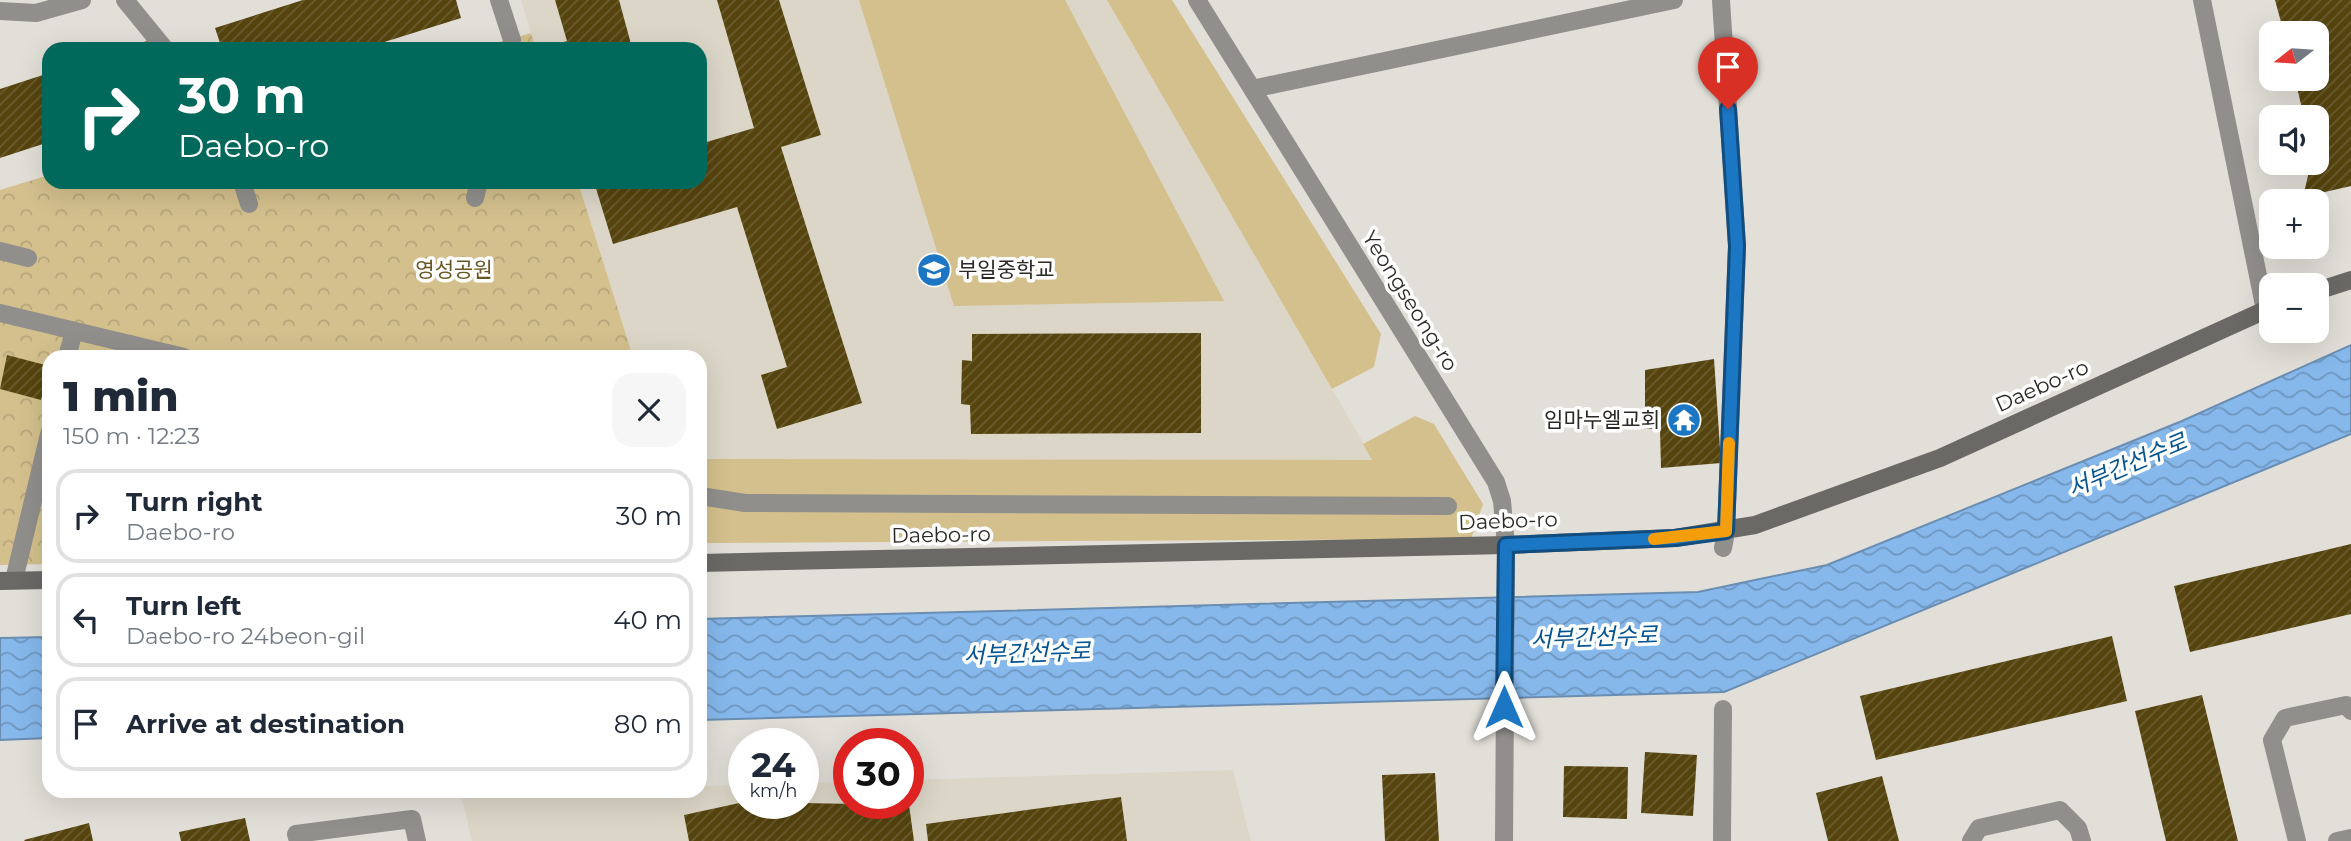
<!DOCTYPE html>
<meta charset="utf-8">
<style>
:root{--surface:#fff;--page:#f6f6f7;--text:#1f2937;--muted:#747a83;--line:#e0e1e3}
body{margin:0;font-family:Montserrat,"Noto Sans KR",sans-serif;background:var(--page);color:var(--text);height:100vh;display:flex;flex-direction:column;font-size:26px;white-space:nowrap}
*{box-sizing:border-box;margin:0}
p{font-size:23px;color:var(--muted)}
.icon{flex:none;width:38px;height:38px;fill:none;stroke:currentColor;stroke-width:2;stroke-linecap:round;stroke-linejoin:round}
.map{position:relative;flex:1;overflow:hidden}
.details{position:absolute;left:42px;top:350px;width:665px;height:448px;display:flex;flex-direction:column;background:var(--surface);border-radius:21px;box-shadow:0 7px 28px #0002}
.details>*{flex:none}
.guide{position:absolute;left:42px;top:42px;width:665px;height:147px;border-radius:21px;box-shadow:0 7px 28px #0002;background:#00695c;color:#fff;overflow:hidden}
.needle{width:46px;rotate:253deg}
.controls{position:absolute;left:2259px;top:21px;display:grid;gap:14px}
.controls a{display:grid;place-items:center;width:70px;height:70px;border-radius:14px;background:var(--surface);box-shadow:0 7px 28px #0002;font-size:35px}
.speed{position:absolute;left:728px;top:728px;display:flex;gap:14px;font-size:35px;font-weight:700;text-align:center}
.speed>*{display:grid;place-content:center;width:91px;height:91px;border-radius:50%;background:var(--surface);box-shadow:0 7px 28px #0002;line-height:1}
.speed small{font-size:18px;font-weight:400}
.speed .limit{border:10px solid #d22;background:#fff;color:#111}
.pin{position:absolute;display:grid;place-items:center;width:60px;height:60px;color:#fff;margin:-72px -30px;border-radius:50% 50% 50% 0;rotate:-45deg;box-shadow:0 0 7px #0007}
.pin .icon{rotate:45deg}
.me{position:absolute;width:77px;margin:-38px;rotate:0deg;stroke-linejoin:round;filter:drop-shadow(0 0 5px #0008)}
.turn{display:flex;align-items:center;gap:24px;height:147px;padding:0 21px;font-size:32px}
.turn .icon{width:91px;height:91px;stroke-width:2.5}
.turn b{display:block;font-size:49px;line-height:60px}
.round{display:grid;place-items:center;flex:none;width:74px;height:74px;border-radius:21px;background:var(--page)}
.summary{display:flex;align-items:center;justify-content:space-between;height:119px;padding:0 21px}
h1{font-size:42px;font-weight:800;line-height:52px}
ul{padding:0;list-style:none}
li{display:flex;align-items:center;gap:21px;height:94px;margin:0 14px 10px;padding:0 7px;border:4px solid var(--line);border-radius:21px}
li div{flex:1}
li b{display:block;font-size:26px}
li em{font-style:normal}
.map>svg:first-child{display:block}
</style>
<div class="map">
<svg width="2351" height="841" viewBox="0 0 2351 841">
<defs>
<pattern id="forest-crowns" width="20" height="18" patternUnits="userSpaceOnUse" patternTransform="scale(1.75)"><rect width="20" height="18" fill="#d4c08d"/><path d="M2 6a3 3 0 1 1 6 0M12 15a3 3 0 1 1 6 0" fill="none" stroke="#b6a57a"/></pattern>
<pattern id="water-waves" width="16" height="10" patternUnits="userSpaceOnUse" patternTransform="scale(1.75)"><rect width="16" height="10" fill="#86b8ec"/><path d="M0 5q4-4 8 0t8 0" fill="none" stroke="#6e96bf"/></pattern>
<pattern id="building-hatch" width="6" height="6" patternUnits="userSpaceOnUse" patternTransform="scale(1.75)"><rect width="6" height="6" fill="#56440e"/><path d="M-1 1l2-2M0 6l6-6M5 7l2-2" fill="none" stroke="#6b5d31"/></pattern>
</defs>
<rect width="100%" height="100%" fill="#e2dfd8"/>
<path fill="#dbd6c7" d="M 521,0 L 1107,0 L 1373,460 L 700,459 L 700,357 L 633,357 L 578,182 L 700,182 L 700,49 L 536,49 Z
M 1233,770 L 1251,841 L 472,841 L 461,794 L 700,791 L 700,786 L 744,785 L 744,803 L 803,803 L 803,783 L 849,782 L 849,803 L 908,803 L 908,780 Z"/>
<path fill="#d4c08d" d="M 859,0 L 1065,0 L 1224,301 L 954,306 Z
M 1107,0 L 1172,0 L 1381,334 L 1374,367 L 1332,389 Z
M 1415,416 L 1434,424 L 1483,504 L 1471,539 L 700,543 L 700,459 L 1372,460 L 1363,444 Z"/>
<path fill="url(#forest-crowns)" d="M 531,33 L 536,49 L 476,49 Z
M 49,175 L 49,182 L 578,182 L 633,357 L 49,357 L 49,564 L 0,565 L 0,190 Z"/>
<path fill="url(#water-waves)" stroke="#6a8db1" stroke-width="2" d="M 2351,345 L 2351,434 L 1724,692 L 700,720 L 700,619 L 1698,592 L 1827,565 L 2182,421 Z
M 49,637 L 49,738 L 0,740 L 0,638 Z"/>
<path fill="url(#building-hatch)" d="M 303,0 L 456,0 L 461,18 L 362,49 L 222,49 L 215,28 Z
M 555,0 L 619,0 L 631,44 L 619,49 L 552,49 L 551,46 L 567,41 Z
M 717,0 L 779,0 L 821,135 L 781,147 L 862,403 L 777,429 L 761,375 L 787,367 L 737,207 L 613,244 L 594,182 L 700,182 L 700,144 L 754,128 Z
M 2275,0 L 2351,0 L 2351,186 L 2303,197 L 2311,163 L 2317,163 L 2317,117 L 2304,117 L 2295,79 L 2317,79 L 2317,33 L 2284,33 Z
M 154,39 L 157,49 L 124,49 L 124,48 Z
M 49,73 L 49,142 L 0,158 L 0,89 Z
M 1201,333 L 1201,433 L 971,434 L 970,405 L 961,404 L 962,360 L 972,361 L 972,334 Z
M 7,355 L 49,366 L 41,400 L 0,389 Z
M 1714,359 L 1721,463 L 1661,468 L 1660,430 L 1645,428 L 1645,370 Z
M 2351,544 L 2351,614 L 2190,652 L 2174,586 Z
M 2112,636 L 2127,701 L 1876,760 L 1860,696 Z
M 2202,695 L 2238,841 L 2166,841 L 2135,711 Z
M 1645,752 L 1697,755 L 1693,816 L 1641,813 Z
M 1564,766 L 1628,767 L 1627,819 L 1563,817 Z
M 1435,773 L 1439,841 L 1385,841 L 1382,775 Z
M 1882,776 L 1899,841 L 1828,841 L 1816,793 Z
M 1121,797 L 1127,841 L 928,841 L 926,824 Z
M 744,802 L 909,805 L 914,841 L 689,841 L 684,815 Z
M 245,818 L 250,841 L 181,841 L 179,832 Z
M 89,823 L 93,841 L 25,841 L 24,840 Z"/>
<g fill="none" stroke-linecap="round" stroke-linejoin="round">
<path stroke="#908f8c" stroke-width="18" d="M 0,11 L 36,13 L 82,0
M 298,841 L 296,834 L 412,819 L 417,841
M 1971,841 L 1979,828 L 2060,810 L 2078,828 L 2082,841
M 2297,841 L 2272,740 L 2285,718 L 2346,705 L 2351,711
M 2337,841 L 2351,838"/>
<path stroke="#908f8c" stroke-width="18" d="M 125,0 L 165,49
M 499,0 L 512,40 L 510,49
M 1197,0 L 1496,482 L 1502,501 L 1506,545 L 1504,841
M 1721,0 L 1737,246 L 1726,532 L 1723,548
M 2202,0 L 2265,310
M 1252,89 L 1674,0
M 242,182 L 249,204
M 475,198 L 479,182
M 0,251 L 28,258
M 0,313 L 184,357
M 67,357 L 74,331
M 700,496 L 745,503 L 1448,506
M 14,580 L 49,434
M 1722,841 L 1723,709"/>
<path stroke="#6b6965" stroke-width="18" d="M 2317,291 L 2351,280
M 700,563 L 1506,545 L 1675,538 L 1755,525 L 1940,458 L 2272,307
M 0,581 L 49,580"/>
</g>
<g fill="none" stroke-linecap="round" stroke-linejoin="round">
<g stroke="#124d7f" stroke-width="18">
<path id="route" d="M 1504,707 L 1506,545 L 1675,538 L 1726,531 L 1737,246 L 1728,109"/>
</g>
<use href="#route" stroke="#1b76c3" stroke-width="12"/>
<path stroke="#f59e0b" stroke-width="12" d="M 1654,539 L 1726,531 L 1729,443"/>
</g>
<defs>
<g id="school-disc" transform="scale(1.75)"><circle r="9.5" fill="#1b76c3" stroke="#fff"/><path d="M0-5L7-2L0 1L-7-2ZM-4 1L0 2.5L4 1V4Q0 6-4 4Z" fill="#fff"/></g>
<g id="temple-disc" transform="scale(1.75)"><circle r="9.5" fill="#1b76c3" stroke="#fff"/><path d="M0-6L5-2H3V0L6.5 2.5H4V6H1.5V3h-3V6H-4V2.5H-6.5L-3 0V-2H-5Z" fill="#fff"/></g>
</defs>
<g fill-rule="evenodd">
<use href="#school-disc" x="934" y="270"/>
<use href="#temple-disc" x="1684" y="420"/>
</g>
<g text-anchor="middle" stroke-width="7" stroke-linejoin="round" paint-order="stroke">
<g font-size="21" fill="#685623" stroke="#fff">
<text x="454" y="277">영성공원</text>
</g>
<g font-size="21" fill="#2a2926" stroke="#fff" text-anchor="start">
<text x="958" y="277">부일중학교</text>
<text x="1660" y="427" text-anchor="end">임마누엘교회</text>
</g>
<g font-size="21" fill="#2a2926" stroke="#fff">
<text transform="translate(1410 301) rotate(58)" y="7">Yeongseong-ro</text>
<text transform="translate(2042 386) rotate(-24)" y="7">Daebo-ro</text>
<text transform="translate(1508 521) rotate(-2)" y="7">Daebo-ro</text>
<text transform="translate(941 535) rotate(-1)" y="7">Daebo-ro</text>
</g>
<g font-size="23" font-style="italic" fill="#035491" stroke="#fff">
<text transform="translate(2127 465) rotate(-23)" y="8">서부간선수로</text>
<text transform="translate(1594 637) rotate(-2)" y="8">서부간선수로</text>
<text transform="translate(1027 653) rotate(-2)" y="8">서부간선수로</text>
</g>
</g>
</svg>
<div class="controls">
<a><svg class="needle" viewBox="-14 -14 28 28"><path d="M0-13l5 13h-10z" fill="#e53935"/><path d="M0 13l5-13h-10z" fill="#747a83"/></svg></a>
<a><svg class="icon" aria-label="sound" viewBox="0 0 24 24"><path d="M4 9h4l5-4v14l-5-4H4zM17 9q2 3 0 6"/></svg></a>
<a>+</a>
<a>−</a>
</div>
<div class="speed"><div>24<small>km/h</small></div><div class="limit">30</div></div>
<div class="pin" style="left:1728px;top:109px;background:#d93025"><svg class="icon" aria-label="arrive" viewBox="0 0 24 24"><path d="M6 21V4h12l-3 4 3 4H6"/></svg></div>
<svg class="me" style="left:1504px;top:707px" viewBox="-20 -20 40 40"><path d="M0-17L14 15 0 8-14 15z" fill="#1b76c3" stroke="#fff" stroke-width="4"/></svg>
<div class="guide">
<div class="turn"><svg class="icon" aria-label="right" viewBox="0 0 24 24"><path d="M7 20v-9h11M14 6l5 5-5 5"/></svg><div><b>30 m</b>Daebo-ro</div></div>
</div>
<section class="details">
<div class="summary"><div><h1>1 min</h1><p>150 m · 12:23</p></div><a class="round"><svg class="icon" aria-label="close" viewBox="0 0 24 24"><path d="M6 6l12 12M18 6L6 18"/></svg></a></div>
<ul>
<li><svg class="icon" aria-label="right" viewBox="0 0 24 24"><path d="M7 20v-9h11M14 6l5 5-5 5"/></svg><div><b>Turn right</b><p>Daebo-ro</p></div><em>30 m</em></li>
<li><svg class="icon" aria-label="left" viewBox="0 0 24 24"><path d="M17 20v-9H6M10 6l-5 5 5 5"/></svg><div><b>Turn left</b><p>Daebo-ro 24beon-gil</p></div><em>40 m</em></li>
<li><svg class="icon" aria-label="arrive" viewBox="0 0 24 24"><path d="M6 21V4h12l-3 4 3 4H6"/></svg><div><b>Arrive at destination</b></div><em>80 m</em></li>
</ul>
</section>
</div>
